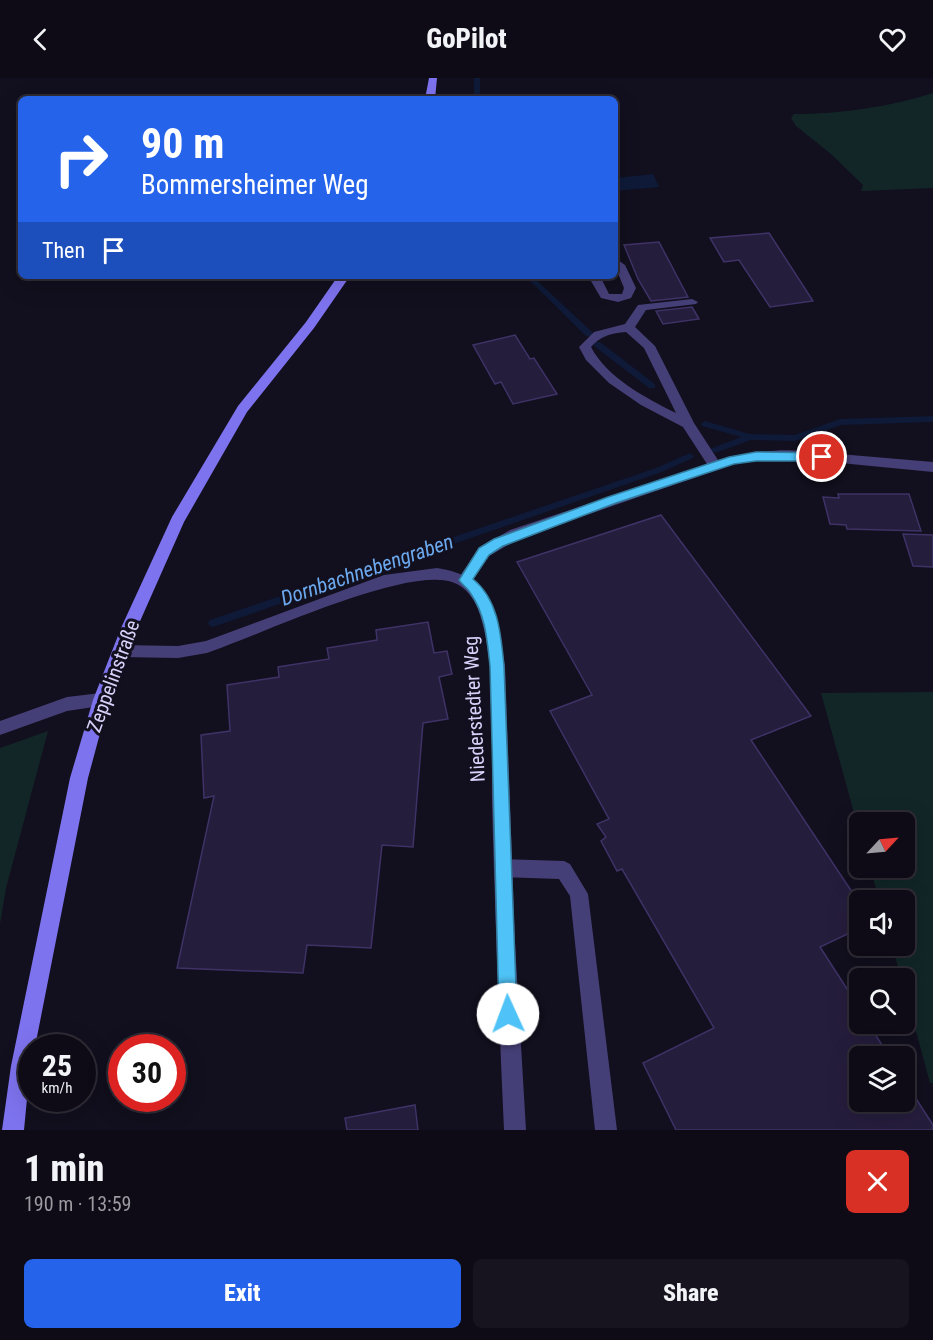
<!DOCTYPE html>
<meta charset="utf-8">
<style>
:root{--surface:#0e0b16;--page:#17141f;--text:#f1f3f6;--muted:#9b9ba1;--line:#2e2b35;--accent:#2563eb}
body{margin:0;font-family:"Roboto Condensed",sans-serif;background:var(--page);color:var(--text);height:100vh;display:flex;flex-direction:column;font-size:22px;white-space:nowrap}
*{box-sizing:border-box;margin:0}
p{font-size:20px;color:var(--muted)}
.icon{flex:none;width:33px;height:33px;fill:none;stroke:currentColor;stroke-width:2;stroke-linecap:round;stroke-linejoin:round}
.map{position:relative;height:1052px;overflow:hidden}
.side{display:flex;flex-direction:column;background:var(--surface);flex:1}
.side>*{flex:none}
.top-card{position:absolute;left:18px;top:18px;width:600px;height:183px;border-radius:9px;box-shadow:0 6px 24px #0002,0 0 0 2px var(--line);background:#2563eb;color:#fff;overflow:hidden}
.needle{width:39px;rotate:64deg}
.tools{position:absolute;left:849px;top:734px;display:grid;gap:12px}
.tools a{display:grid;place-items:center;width:66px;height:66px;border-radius:9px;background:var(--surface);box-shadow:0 6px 24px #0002,0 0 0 2px var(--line);font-size:30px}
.speed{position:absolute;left:18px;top:956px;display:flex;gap:12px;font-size:30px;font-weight:700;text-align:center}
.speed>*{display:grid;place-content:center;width:78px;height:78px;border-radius:50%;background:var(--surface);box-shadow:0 6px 24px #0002,0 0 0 2px var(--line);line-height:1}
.speed small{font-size:15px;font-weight:400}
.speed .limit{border:9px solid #d22;background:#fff;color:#111}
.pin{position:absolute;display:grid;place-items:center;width:51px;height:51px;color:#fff;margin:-26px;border:3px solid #fff;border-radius:50%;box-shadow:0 2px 6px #0007}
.me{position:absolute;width:66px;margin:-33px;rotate:358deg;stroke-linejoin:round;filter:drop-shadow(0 0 4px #0008)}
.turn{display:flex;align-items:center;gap:21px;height:126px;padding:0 24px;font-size:27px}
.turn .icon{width:78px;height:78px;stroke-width:2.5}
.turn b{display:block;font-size:42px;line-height:51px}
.then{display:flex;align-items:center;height:57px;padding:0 24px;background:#0003;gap:12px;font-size:22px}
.round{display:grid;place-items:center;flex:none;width:63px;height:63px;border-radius:9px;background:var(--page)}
.summary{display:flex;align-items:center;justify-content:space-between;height:102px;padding:0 24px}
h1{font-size:36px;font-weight:800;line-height:45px}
.primary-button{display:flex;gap:12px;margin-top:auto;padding:12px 24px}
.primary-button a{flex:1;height:69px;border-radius:9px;background:var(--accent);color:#fff;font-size:24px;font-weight:800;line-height:69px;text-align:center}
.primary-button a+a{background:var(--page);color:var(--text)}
header{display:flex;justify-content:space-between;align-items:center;height:78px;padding:0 24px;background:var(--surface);font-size:27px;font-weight:800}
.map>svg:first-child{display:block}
</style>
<header><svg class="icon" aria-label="back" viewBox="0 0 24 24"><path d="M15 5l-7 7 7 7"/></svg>GoPilot<svg class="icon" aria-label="heart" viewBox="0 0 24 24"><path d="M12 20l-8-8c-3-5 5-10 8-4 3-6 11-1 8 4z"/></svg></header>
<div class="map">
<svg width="933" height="1052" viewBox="0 0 933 1052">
<rect width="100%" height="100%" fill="#120f1e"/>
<path fill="#122627" d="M 933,15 L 933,110 L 861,113 L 863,107 L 831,76 L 796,48 L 791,40 L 794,36 C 841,36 889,29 933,15 Z
M 933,614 L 933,1005 L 930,1005 L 905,913 L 904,900 L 901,900 L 892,867 L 904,867 L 904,822 L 879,822 L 870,789 L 904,789 L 904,744 L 860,744 L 859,753 L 821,615 Z
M 48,653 L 6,810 L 0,846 L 0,670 Z"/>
<path fill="#0e1a37" d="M 653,96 L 659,109 L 615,113 L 615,100 Z"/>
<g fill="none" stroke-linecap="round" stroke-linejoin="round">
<path fill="#0e1a37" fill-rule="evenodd" d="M 474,0 L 480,0 L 480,21 L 474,21 Z
M 525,198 L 532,198 L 592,254 L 592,258 L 586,258 Z
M 594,264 L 600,264 L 655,306 L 655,310 L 649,310 L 594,268 Z
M 933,338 L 933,344 L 841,347 L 795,363 L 751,362 L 715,375 L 711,372 L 712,370 L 741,359 L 702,348 L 701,346 L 705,343 L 750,356 L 795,357 L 840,341 Z
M 690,375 L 694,378 L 693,380 L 662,394 L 213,549 L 210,548 L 208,545 L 210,542 L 656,390 Z"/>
</g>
<path fill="#251d3c" stroke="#3f3266" stroke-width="1.5" d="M 769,155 L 813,223 L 770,229 L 739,182 L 724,184 L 710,160 Z
M 659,164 L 688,219 L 651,223 L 638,201 L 624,167 Z
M 692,229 L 699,241 L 663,246 L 656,233 Z
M 515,257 L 530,281 L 534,280 L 557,316 L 513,326 L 501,304 L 495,306 L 473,267 Z
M 838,416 L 909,416 L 921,453 L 847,451 L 846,447 L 830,446 L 823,419 L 839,420 Z
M 661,437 L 811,638 L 751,662 L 860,826 L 860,850 L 820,869 L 860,931 L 860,945 L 868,945 L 889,978 L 860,978 L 860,1023 L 904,1023 L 904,1002 L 933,1047 L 933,1052 L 676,1052 L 643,985 L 714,950 L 622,791 L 617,793 L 601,763 L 606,759 L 597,746 L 609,741 L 550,633 L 592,617 L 517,484 Z
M 903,456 L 933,457 L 933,489 L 913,488 Z
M 428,544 L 434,575 L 447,573 L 452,596 L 439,599 L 448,641 L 423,645 L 413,769 L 382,767 L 371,870 L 307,867 L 303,895 L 177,890 L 214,718 L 204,720 L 201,657 L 230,653 L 227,607 L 279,599 L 278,589 L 329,581 L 327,570 L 377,562 L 376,552 Z
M 415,1027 L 418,1052 L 347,1052 L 345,1040 Z"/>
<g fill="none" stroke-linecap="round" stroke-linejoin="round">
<path fill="#453f77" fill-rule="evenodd" d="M 615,180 L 625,187 L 636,210 L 631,220 L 618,224 L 601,220 L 588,198 L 600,198 L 609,216 L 622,216 L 624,210 L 615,188 Z
M 692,221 L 698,224 L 696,226 L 646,232 L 635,249 L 655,268 L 694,345 L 718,382 C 734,377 800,365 811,378 L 809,381 L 757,383 L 734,386 L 520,460 L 489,478 L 470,506 L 460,506 L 458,502 L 460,498 L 479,470 L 510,452 L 707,386 L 683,349 L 641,327 L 609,305 L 586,282 L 579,269 L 594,254 L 625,246 L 638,227 ZM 626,254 L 644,270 L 676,335 C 646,320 607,300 591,269 C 600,258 612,255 626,254 Z
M 101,615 L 107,617 L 109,622 L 107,627 L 67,633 L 0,657 L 0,643 L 67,619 Z
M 504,781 L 564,783 L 570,786 L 588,816 L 617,1052 L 595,1052 L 570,818 L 559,801 L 504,799 L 498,796 L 495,790 L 498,784 Z"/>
<path fill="#453f77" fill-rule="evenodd" d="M 804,373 L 933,384 L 933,394 L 799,381 L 797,378 Z
M 437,490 C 496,499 498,537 505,588 L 515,865 L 526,1052 L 504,1052 C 499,943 495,835 492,726 C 491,670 497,589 480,537 C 476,523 467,509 452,504 C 403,489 260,557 207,575 L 178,580 L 120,579 L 115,578 L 112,573 L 115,568 L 120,567 L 178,568 L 206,563 L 384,497 Z"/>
<path fill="#7e73ee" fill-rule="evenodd" d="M 429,0 L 437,0 L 435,21 L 425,21 Z
M 338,198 L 350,198 L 314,250 L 247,334 L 184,444 L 137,550 L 109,622 L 88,700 L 35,969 L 32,969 L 24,1052 L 2,1052 L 11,988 L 70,700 L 93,622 L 121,550 L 172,439 L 238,328 L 306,244 Z"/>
</g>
<path fill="#4fc3f7" stroke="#337fa1" stroke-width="1.5" d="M 756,374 L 822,375 L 828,379 L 822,383 L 756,383 L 734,386 L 616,425 L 503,468 L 489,477 L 473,501 C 499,522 501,558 504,588 L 517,936 L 514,943 L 508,945 L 502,943 L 499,936 L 490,588 C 487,562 486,538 471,516 C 468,510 462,507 459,502 L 479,470 L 494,461 L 608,419 L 729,379 Z"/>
<g text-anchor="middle" stroke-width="6" stroke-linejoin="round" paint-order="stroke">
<g font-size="20" fill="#d8d1f9" stroke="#120f1e">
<text transform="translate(113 598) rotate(-70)" y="7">Zeppelinstraße</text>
<text transform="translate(474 631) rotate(-93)" y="7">Niederstedter Weg</text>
</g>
<g font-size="21" font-style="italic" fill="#6ba8ed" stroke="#120f1e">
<text transform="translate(367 492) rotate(-19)" y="7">Dornbachnebengraben</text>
</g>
</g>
</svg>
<div class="tools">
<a><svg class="needle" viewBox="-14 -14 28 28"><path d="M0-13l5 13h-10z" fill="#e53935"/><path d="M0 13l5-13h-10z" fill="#9b9ba1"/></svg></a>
<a><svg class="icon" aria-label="sound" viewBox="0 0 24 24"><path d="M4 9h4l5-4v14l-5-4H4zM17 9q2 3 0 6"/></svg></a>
<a><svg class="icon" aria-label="search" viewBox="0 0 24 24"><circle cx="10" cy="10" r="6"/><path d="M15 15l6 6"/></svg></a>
<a><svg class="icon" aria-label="layers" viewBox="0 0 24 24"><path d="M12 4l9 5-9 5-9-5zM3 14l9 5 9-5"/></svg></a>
</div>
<div class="speed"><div>25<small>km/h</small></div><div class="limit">30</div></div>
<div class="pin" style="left:822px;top:379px;background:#d93025"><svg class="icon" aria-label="arrive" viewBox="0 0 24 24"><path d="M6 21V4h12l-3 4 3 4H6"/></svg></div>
<svg class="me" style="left:508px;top:936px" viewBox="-20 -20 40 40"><circle r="19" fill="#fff"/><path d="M0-13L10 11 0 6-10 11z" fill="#4fc3f7"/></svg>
<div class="top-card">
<div class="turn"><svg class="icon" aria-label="right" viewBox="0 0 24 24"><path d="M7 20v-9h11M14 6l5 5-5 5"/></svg><div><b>90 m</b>Bommersheimer Weg</div></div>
<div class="then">Then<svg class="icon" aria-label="arrive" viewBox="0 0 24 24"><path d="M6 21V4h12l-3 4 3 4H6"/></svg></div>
</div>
</div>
<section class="side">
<div class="summary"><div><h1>1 min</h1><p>190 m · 13:59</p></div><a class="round" style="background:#d93025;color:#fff"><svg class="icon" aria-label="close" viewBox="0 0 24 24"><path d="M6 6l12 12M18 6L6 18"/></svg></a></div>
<div class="primary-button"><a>Exit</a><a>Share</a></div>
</section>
